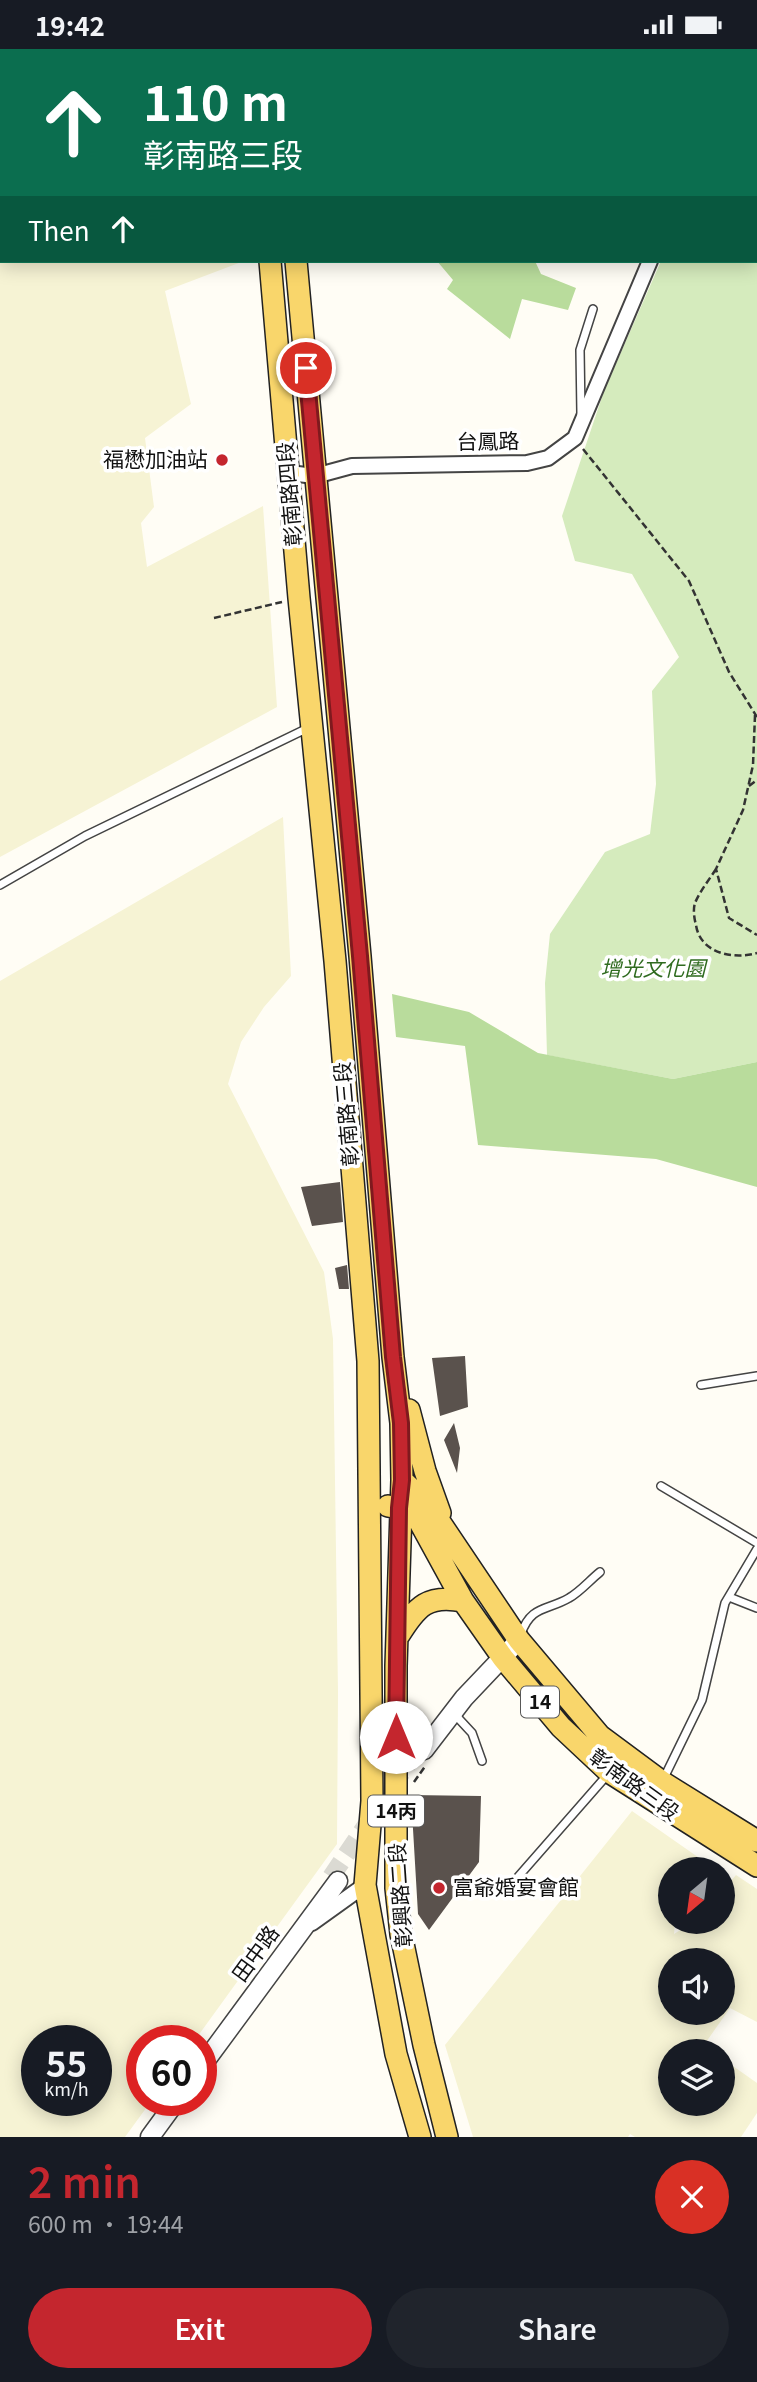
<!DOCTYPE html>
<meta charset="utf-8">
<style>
:root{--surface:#171b24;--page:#20242c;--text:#f1f3f6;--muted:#9ea1a6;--accent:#c4262e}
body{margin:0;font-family:Georgia,"Noto Sans TC",serif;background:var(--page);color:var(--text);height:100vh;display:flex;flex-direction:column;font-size:26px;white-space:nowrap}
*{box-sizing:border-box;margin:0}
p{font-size:23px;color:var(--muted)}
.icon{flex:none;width:38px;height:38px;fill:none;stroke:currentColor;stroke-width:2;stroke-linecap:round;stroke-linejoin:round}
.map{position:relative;height:2088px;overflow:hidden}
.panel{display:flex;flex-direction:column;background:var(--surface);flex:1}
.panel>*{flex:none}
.guide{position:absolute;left:0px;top:0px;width:758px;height:214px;box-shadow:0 4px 18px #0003;background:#0b6e4f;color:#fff;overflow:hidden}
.needle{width:46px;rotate:209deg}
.buttons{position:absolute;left:658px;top:1808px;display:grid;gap:14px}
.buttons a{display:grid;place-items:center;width:77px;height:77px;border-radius:50%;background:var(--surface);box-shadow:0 4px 18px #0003;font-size:35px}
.speed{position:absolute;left:21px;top:1976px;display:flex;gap:14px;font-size:35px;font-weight:700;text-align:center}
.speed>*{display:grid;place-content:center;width:91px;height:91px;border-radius:50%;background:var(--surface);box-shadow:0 4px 18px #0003;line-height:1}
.speed small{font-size:18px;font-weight:400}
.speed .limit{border:10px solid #d22;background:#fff;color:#111}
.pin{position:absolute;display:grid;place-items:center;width:60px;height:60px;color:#fff;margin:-30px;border:4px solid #fff;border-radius:50%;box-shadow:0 2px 7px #0007}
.me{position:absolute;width:77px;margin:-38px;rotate:0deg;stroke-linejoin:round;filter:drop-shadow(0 0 5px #0008)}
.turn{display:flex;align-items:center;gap:24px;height:147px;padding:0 28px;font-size:32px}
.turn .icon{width:91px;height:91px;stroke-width:2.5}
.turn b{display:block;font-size:49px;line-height:60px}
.then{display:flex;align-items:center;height:66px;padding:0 28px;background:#0003;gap:14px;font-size:26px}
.round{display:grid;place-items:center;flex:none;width:74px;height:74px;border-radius:37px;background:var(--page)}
.headline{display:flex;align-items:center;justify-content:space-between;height:119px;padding:0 28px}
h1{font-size:42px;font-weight:600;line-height:52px;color:var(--accent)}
.action{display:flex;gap:14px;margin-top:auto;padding:14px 28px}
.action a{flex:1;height:80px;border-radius:42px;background:var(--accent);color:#fff;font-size:28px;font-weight:600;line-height:80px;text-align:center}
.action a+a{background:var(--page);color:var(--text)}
.status{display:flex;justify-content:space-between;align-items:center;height:49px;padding:0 35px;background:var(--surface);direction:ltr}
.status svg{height:19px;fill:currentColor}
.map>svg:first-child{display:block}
</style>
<div class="status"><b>19:42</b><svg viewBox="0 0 49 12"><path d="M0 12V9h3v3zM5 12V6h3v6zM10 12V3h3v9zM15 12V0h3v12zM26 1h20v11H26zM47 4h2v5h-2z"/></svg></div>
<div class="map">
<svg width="757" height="2088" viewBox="0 0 757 2088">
<rect width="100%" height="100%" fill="#fffdf5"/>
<path fill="#f6f3d4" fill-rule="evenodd" d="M 0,0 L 227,0 L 227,2 L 2,2 L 2,212 L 244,212 L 165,242 L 191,355 L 145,389 L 154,458 L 141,474 L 147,518 L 263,457 L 277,658 L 0,808 Z
M 283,768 L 291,927 L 264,958 L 241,993 L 228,1035 L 324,1223 L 333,1290 L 338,1644 L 337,1795 L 195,1991 L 142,1992 L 142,2051 L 152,2051 L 125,2088 L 0,2088 L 0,932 ZM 37,1992 L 96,1992 L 96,2051 L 37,2051 Z
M 632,1762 L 715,1820 L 670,1820 L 670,1872 L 675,1873 L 674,1885 L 693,1873 L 723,1872 L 723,1841 L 736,1826 L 757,1840 L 757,1973 L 730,1959 L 704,1996 L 712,2002 L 670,2002 L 670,2054 L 723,2054 L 723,2010 L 757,2034 L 757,2064 L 741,2088 L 635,2088 L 630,2085 L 628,2088 L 473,2088 L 445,1996 ZM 670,1911 L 723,1911 L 723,1964 L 670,1964 Z"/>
<path fill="#d5ebbd" d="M 754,0 L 757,0 L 757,1013 L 673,1030 L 547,1006 L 545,934 L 550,885 L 605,803 L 650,785 L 656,735 L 652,642 L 679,608 L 632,525 L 575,512 L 562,467 L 604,342 L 661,212 L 756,212 L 756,2 L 753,2 Z"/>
<path fill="#b9dc9c" d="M 437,212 L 535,212 L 541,225 L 576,239 L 568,261 L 522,250 L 510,290 L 447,240 L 453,231 Z
M 392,945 L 469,963 L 538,1004 L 673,1030 L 757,1013 L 757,1138 L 656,1110 L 478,1096 L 465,997 L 396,988 Z"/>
<path fill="#5a524d" d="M 340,1133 L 343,1173 L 312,1177 L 301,1138 Z
M 347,1216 L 349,1240 L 339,1240 L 335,1219 Z
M 465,1307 L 468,1358 L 440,1367 L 432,1309 Z
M 454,1374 L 460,1399 L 457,1424 L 444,1391 Z
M 411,1746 L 481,1747 L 479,1813 L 429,1881 L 418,1865 Z"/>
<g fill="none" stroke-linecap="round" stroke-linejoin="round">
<path stroke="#dbdad3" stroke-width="18" stroke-dasharray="18 9" stroke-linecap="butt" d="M 331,1828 L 419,1698"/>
<g stroke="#444" stroke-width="10">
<path id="service" d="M 581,365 L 580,301 L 593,260
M 0,836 L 85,787 L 308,679
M 701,1336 L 757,1327
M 661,1437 L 757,1494
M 729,1548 L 757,1559
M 521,1585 C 531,1556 547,1562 569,1549 C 580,1543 590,1531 600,1523
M 455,1661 L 459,1670 L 472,1684 L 482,1712
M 663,1731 L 702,1651 L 725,1554 L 757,1500
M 517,1829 L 609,1724"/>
</g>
<g stroke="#444" stroke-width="18">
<path id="minor" d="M 741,2 L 742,0
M 289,424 L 315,427 L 352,417 L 527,414 L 548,409 L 575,389 L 650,212
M 312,1874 L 365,1836"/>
</g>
<g stroke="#444" stroke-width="21">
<path id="tertiary" d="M 424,1701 L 464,1649 L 519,1591
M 201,2018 L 338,1832
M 150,2088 L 177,2051"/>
</g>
<g stroke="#222" stroke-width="24">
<path id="primary" d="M 252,0 L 252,2
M 275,0 L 275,2
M 270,212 L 299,549 L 335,912 L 368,1312 L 372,1752 L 365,1836 L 396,2005 L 420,2088
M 296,212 L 360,907 L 393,1308 L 401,1374 L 402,1431 L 396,1617 L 396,1839 L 401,1885 L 424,1996 L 447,2088
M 409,1361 L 425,1422 L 440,1464
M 402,1431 L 429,1457 L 519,1591 L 600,1687 L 662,1733 L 757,1792
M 388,1457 L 399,1459 L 417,1468 L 463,1552 L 503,1609 L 561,1678 L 609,1723 L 757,1817
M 399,1586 C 417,1557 428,1545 463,1552"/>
</g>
<path stroke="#333" stroke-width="2.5" stroke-dasharray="7 3.5" stroke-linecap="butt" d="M 583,400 L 689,532 L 729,623 L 757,668
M 214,569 L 282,553
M 755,666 L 753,716 L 743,761 L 716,820 L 729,869 L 757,886
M 749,737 L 757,731
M 716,820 C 709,831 700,842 695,854 C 693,860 694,869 696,876 C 700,904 733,911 757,904
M 414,1733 L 426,1716"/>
<use href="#service" stroke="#fff" stroke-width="7"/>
<use href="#minor" stroke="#fff" stroke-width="14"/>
<use href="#tertiary" stroke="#fff" stroke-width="18"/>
<use href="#primary" stroke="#f9d66b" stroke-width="21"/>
</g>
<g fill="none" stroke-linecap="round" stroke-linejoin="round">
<g stroke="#7f191e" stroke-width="18">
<path id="route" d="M 306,319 L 360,907 L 393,1308 L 401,1374 L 402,1431 L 399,1459 L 396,1688"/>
</g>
<use href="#route" stroke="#c4262e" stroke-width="12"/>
</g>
<g fill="#c4262e" stroke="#fff" stroke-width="2.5">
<circle cx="222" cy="411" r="7"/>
<circle cx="439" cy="1839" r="7"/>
</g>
<g text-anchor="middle" stroke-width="7" stroke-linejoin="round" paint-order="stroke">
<g fill="#fff" stroke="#585858" stroke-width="2">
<rect x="521" y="1637.5" width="38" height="31" rx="5"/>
<rect x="368" y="1746.5" width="56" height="31" rx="5"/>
</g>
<g font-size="19" font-weight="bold" fill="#111">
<text x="540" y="1660">14</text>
<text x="396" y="1769">14丙</text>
</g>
<g font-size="21" fill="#111" stroke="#fff">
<text transform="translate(488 393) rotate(-1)" y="7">台鳳路</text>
<text transform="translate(290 445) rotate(-95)" y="7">彰南路四段</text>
<text transform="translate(347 1065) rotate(-95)" y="7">彰南路三段</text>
<text transform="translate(634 1736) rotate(36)" y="7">彰南路三段</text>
<text transform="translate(401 1846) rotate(-94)" y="7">彰興路二段</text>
<text transform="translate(256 1905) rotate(-54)" y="7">田中路</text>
</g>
<g font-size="21" fill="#111" stroke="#fff" text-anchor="end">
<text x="208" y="418">福懋加油站</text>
<text x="453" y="1846" text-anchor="start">富爺婚宴會館</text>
</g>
<g font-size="21" font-style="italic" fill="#2f6b1f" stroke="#fff">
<text x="653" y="927">增光文化園</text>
</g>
</g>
</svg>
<div class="buttons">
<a><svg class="needle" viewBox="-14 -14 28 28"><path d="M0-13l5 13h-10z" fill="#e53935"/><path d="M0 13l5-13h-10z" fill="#9ea1a6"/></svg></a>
<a><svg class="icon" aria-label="sound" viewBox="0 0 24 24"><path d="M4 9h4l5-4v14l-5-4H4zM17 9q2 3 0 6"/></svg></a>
<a><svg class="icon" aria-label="layers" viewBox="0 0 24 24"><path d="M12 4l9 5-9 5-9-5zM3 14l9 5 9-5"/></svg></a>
</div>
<div class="speed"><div>55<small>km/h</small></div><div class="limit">60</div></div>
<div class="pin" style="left:306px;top:319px;background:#d93025"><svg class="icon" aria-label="arrive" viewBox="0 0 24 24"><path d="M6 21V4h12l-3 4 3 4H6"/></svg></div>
<svg class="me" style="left:396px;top:1688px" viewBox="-20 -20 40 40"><circle r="19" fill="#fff"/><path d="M0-13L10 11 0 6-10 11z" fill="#c4262e"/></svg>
<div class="guide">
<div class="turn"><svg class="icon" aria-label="ahead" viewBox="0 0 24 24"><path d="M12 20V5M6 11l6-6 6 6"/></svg><div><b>110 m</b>彰南路三段</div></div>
<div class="then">Then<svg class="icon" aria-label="ahead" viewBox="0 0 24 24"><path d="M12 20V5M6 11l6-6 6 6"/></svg></div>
</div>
</div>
<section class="panel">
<div class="headline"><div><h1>2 min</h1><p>600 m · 19:44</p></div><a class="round" style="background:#d93025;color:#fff"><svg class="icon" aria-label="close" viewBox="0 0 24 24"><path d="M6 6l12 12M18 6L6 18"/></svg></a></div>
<div class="action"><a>Exit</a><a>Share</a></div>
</section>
